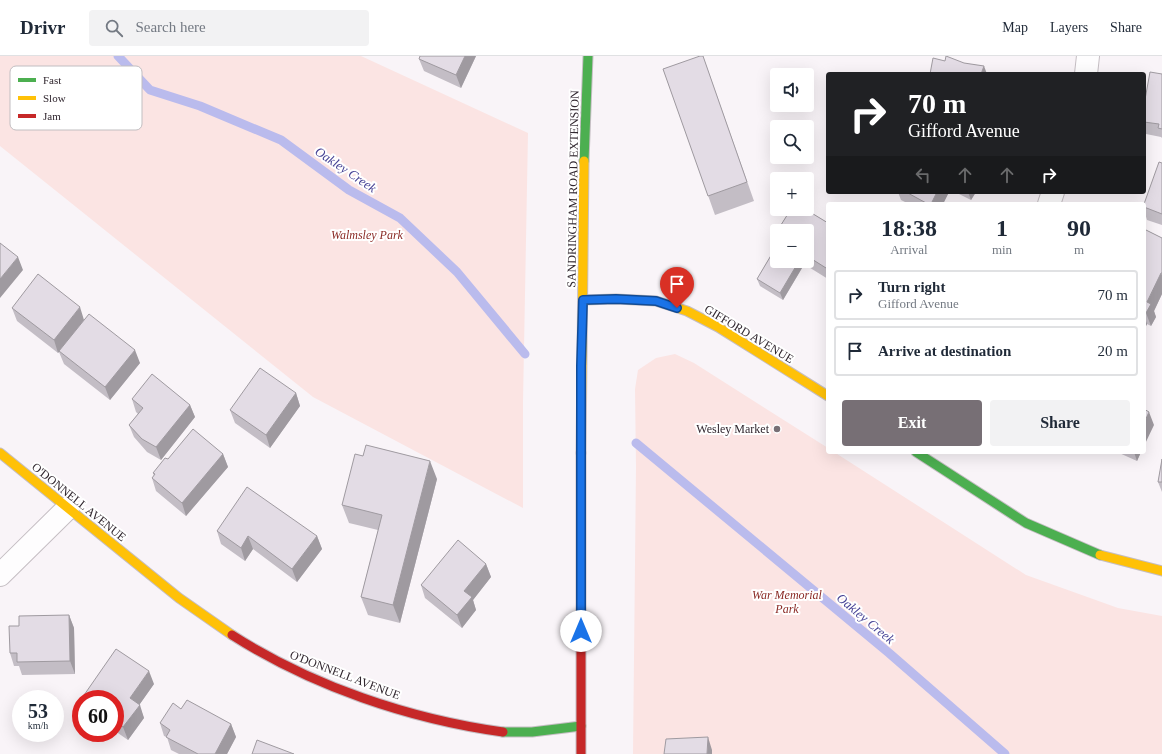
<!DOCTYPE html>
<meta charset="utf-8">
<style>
:root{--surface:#fff;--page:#f2f2f3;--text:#1f2937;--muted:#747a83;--line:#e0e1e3;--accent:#776f75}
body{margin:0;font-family:Georgia,serif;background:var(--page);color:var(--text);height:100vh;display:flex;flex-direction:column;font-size:15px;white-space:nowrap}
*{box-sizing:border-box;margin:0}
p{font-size:13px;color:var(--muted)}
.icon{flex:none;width:22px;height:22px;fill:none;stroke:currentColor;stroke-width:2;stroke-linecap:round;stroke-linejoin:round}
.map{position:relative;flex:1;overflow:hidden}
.panel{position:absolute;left:826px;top:146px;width:320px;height:252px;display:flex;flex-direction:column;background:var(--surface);border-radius:4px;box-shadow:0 4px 16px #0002}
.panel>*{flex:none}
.guide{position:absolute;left:826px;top:16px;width:320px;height:122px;border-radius:4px;box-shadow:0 4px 16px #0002;background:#202124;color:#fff;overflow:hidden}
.controls{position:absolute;left:770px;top:12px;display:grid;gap:8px}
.controls a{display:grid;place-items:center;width:44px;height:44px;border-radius:4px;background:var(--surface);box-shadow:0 4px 16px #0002;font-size:20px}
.speed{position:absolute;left:12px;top:634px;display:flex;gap:8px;font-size:20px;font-weight:700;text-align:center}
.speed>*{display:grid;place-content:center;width:52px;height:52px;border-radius:50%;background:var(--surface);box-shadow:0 4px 16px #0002;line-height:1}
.speed small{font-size:10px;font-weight:400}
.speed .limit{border:6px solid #d22;background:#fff;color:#111}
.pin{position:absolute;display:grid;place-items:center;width:34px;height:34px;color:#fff;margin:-41px -17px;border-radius:50% 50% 50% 0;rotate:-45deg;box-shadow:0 0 4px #0007}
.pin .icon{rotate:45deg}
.me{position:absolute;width:44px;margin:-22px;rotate:0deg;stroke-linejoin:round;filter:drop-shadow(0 0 3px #0008)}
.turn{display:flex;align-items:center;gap:14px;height:84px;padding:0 16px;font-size:18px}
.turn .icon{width:52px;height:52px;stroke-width:2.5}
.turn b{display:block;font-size:28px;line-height:34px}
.lanes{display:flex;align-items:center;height:38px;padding:0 16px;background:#0003;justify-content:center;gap:20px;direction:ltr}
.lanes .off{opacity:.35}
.eta{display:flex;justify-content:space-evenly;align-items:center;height:68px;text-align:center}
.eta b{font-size:24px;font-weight:600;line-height:28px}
.button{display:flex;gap:8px;margin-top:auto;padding:8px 16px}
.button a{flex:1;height:46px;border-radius:4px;background:var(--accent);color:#fff;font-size:16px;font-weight:600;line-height:46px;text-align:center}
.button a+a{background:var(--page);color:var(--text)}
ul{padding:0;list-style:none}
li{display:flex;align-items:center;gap:12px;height:50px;margin:0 8px 6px;padding:0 8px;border:2px solid var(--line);border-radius:4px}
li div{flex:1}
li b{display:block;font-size:15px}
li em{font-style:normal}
header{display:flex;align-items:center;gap:24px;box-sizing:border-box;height:56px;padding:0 20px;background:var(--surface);border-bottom:1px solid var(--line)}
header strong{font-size:19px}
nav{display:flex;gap:22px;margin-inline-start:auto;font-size:14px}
.search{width:280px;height:36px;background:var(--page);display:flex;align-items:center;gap:10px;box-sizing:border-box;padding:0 14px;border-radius:4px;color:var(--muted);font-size:15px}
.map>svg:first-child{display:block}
</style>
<header>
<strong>Drivr</strong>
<div class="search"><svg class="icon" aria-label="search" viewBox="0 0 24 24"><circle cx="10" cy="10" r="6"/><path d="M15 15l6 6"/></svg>Search here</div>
<nav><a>Map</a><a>Layers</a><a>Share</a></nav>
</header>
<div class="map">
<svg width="1162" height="698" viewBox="0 0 1162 698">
<rect width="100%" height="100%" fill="#f9f4f8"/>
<path fill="#fbe4e3" d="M 0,0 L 361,0 L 528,77 L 523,346 L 523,452 L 313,341 L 0,90 Z
M 675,298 L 694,307 L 828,392 L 828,396 L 834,396 L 1026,519 L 1118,552 L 1162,560 L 1162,698 L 633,698 L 636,411 L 635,333 L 638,314 L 656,302 Z"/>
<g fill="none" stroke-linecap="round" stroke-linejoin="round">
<path stroke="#babbed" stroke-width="9" d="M 118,0 L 150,34 L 200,50 L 281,84 L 349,134 L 400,162 L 457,216 L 525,298
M 636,387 L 889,597 L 1005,698"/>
<g stroke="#c5bec3" stroke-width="24">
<path id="street" d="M 1086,18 L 1088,0
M 1049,148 L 1053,136
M 0,519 L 68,452"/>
</g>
<g stroke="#c5bec3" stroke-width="11">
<path id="fast" d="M 584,105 L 588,0
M 916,396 L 1026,467 L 1100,499
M 503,676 L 532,676 L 581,670"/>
</g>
<g stroke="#c5bec3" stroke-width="11">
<path id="slow" d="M 583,244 L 616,243 L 656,245 L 687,255 L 718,271 L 828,340
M 0,397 L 179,542 L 232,579
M 581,397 L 584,105
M 1100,499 L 1162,515"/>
</g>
<g stroke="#c5bec3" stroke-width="11">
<path id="jam" d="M 581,397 L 581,698
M 232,579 C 312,630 409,663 503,676"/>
</g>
<use href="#street" stroke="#fefdfe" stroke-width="22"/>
<use href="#fast" stroke="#4caf50" stroke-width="9"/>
<use href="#slow" stroke="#ffc107" stroke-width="9"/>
<use href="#jam" stroke="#c62828" stroke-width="9"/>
</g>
<path fill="#c3bdc5" d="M 476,0 L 461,32 L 424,15 L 419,3 Z
M 703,0 L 754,145 L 715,159 L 663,13 Z
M 1162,18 L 1162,82 L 1161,81 L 1146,78 L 1144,72 L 1144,49 Z
M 1162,107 L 1162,169 L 1147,164 L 1144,154 L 1144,148 Z
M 898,136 L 949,136 L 943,148 L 909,148 L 901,144 Z
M 955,136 L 976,136 L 971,144 Z
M 791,153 L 805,153 L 828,167 L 828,223 L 799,205 L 802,212 L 783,244 L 760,230 L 757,223 L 776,191 L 777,192 L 777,205 L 807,205 L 807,175 L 777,175 L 777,188 L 774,180 Z
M 1144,173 L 1162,182 L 1162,238 L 1154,255 L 1156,261 L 1151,270 L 1147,268 L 1144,274 Z
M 12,252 L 84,264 L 140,307 L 110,344 L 64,308 L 59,296 L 58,297 L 17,265 Z
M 296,337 L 300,350 L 270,392 L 235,367 L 230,354 Z
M 132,343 L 190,349 L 195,361 L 161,404 L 147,396 L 134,381 L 129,369 L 138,358 L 136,356 Z
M 1117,396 L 1141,396 L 1137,405 Z
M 223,398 L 228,411 L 186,460 L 156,435 L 152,422 L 154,420 L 153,417 L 168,403 Z
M 1162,403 L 1162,436 L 1158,426 Z
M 437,423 L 400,567 L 368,559 L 361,541 L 378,474 L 349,467 L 342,449 Z
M 217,475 L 317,480 L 322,493 L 297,526 L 253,493 L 245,505 L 221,488 Z
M 486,508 L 491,521 L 473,544 L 476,554 L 462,572 L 425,542 L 421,529 Z
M 69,559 L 74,572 L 75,618 L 22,619 L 19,610 L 14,610 L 10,597 L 19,570 Z
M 154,628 L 139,649 L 144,662 L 128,684 L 115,675 L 115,643 L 82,643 L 82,642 Z
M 181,653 L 231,668 L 236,681 L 227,698 L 179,698 L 171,694 L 167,681 L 164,680 L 160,667 Z"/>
<path fill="#9f9aa0" d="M 465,0 L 476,0 L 461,32 L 456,19 Z
M 984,10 L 987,18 L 981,18 Z
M 937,136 L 949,136 L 943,148 L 931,148 Z
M 968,136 L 976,136 L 971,144 Z
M 18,201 L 23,214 L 0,242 L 0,223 Z
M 799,205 L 802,212 L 783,244 L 780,237 Z
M 828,208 L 828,218 L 826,212 Z
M 1161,217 L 1162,219 L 1162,238 L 1154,255 L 1156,261 L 1151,270 L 1146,257 L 1147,246 Z
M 80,251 L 84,264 L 58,297 L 54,284 Z
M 1144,259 L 1147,268 L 1144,274 Z
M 135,294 L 140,307 L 110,344 L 105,331 Z
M 296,337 L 300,350 L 270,392 L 266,379 Z
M 190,349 L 195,361 L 161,404 L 156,391 Z
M 1149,356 L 1154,369 L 1144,390 L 1144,367 Z
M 1134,396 L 1141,396 L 1137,405 Z
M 223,398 L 228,411 L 186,460 L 182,447 Z
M 430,405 L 437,423 L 400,567 L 393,549 Z
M 248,480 L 253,493 L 245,505 L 241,492 Z
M 317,480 L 322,493 L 297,526 L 292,513 Z
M 486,508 L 491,521 L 473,544 L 476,554 L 462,572 L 457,559 L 464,535 Z
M 69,559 L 74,572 L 75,618 L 70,605 Z
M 149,615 L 154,628 L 135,655 L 130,642 Z
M 140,649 L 144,662 L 128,684 L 123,671 Z
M 231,668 L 236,681 L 227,698 L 215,698 Z
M 708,681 L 712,694 L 712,698 L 707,698 Z"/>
<path fill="#e3dce5" stroke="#9f9aa0" d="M 420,0 L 465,0 L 456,19 L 419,3 Z
M 700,0 L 703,0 L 747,126 L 708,140 L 663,13 Z
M 946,0 L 964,7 L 984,10 L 981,18 L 930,18 L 933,2 L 945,5 Z
M 1150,16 L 1162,18 L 1162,73 L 1158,72 L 1159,68 L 1144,66 L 1144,49 Z
M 1159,106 L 1162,107 L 1162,158 L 1144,151 L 1144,148 Z
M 906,136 L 937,136 L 931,148 L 928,148 Z
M 791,153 L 805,153 L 828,167 L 828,208 L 826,212 L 807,200 L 807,175 L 777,175 L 777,182 L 774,180 Z
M 1144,173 L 1162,182 L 1162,217 L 1161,217 L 1147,246 L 1151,248 L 1146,257 L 1144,255 Z
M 0,187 L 18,201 L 0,223 Z
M 776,191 L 777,192 L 777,205 L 799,205 L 780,237 L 757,223 Z
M 38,218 L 80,251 L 54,284 L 12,252 Z
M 89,258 L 135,294 L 105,331 L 59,295 Z
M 260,312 L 296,337 L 266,379 L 230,354 Z
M 152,318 L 190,349 L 156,391 L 142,383 L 129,369 L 143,352 L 132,343 Z
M 1144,353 L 1149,356 L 1144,367 Z
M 193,373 L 223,398 L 182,447 L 152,422 L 155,418 L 153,417 L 165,402 L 168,403 Z
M 366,389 L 430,405 L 393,549 L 361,541 L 382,459 L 342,449 L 355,398 L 363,400 Z
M 1162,403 L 1162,426 L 1158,426 Z
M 247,431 L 317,480 L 292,513 L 248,480 L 241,492 L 217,475 Z
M 458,484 L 486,508 L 464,535 L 472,541 L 457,559 L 421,529 Z
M 69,559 L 70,605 L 17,606 L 17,597 L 10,597 L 9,570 L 19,570 L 19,560 Z
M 116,593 L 149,615 L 130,642 L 140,649 L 123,671 L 115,666 L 115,643 L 84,643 L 82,642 Z
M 187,644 L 231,668 L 215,698 L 198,698 L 166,681 L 170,674 L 160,667 L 173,647 L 181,653 Z
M 708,681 L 707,698 L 664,698 L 666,683 Z
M 257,684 L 294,698 L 252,698 Z"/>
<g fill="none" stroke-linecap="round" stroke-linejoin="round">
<g stroke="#114b97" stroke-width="10">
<path id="route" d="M 581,575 L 581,310 L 583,244 L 616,243 L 656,245 L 677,252"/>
</g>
<use href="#route" stroke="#1a73e8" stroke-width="7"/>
</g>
<circle fill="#776f75" stroke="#fff" stroke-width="1.5" cx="777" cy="373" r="4"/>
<g text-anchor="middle" stroke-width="4" stroke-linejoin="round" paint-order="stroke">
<g font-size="12" fill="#31272f" stroke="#fff">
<text transform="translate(573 133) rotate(-89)" y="4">SANDRINGHAM ROAD EXTENSION</text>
<text transform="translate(749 278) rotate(31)" y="4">GIFFORD AVENUE</text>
<text transform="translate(79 446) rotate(39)" y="4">O'DONNELL AVENUE</text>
<text transform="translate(345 619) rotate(21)" y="4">O'DONNELL AVENUE</text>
</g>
<g font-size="12" font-style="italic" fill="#8b2b26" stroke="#fff">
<text x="367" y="183">Walmsley Park</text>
<text x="787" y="543">War Memorial<tspan x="787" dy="14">Park</tspan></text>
</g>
<g font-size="12" fill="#31272f" stroke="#fff" text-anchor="end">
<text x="769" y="377">Wesley Market</text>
</g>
<g font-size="13" font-style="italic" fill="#464295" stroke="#fff">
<text transform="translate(346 113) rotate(34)" y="5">Oakley Creek</text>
<text transform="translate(866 562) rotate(40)" y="5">Oakley Creek</text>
</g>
</g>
<rect x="10" y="10" width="132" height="64" rx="6" fill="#fff" stroke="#c1bec1" stroke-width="1"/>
<rect x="18" y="22" width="18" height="4" fill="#4caf50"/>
<rect x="18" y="40" width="18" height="4" fill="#ffc107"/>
<rect x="18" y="58" width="18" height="4" fill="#c62828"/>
<g font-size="11" fill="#31272f">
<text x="43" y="28">Fast</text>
<text x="43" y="46">Slow</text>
<text x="43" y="64">Jam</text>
</g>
</svg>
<div class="controls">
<a><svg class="icon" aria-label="sound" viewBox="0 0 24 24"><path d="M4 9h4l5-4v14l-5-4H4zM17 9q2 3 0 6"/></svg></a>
<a><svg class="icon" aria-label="search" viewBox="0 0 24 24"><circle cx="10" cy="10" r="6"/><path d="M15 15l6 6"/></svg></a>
<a>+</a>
<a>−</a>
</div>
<div class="speed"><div>53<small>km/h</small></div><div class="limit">60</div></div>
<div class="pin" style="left:677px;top:252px;background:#d93025"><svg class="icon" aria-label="arrive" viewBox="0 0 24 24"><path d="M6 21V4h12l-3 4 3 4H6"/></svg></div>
<svg class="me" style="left:581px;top:575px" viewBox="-20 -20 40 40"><circle r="19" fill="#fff"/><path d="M0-13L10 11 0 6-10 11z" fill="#1a73e8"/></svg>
<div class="guide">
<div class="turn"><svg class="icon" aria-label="right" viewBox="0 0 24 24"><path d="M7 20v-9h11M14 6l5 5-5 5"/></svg><div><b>70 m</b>Gifford Avenue</div></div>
<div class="lanes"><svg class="icon off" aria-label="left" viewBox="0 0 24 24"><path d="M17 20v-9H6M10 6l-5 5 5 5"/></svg><svg class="icon off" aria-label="ahead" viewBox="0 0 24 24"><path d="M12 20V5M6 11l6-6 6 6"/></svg><svg class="icon off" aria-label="ahead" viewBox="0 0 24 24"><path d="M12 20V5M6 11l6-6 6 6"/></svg><svg class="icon" aria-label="right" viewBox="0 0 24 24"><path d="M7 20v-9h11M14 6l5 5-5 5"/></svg></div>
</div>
<section class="panel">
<div class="eta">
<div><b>18:38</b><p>Arrival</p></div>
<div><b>1</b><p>min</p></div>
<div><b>90</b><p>m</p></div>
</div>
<ul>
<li><svg class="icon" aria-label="right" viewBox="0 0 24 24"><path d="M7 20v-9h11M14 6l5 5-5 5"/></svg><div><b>Turn right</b><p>Gifford Avenue</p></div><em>70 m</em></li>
<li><svg class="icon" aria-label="arrive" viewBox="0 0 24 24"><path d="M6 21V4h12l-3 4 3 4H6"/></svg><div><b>Arrive at destination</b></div><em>20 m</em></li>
</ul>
<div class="button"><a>Exit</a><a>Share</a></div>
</section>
</div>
